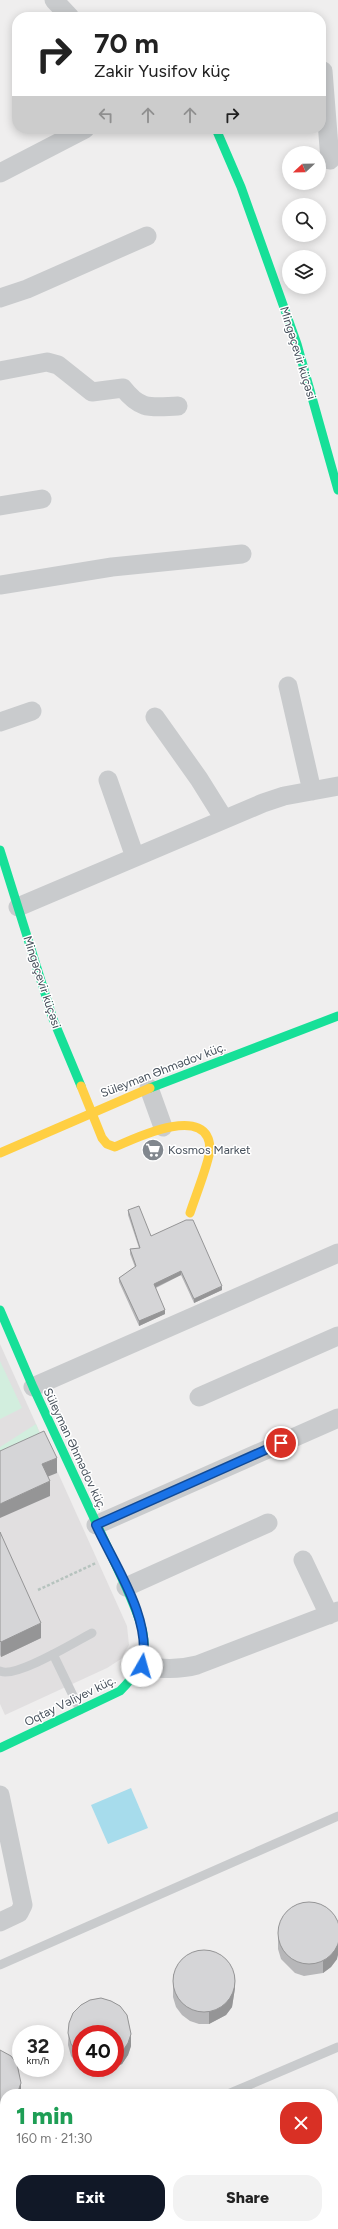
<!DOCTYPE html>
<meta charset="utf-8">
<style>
:root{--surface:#fff;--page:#f2f2f2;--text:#222;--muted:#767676;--accent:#111827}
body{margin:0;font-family:Figtree,sans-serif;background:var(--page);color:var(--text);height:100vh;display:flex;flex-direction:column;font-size:15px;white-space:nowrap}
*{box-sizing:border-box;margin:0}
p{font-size:13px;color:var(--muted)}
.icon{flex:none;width:22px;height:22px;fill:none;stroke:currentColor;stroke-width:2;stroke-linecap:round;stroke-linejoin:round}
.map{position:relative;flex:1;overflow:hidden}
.sheet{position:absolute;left:0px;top:2089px;width:338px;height:140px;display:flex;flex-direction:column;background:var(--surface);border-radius:16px 16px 0 0;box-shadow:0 2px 10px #0003}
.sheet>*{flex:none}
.hud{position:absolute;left:12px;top:12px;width:314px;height:122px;border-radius:16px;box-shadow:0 2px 10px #0003;background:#fff;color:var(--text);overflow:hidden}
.needle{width:26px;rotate:248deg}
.tools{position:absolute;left:282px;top:146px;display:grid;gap:8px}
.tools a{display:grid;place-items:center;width:44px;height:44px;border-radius:50%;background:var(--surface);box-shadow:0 2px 10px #0003;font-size:20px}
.speed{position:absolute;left:12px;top:2025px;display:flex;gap:8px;font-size:20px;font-weight:700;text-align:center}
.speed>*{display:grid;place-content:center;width:52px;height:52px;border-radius:50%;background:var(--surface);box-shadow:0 2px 10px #0003;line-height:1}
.speed small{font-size:10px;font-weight:400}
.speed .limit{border:6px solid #d22;background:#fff;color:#111}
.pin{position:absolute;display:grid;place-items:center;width:34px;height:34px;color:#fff;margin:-17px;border:2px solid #fff;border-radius:50%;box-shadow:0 1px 4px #0007}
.me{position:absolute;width:44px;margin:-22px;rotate:7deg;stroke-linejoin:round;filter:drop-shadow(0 0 3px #0008)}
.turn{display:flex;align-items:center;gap:14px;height:84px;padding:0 16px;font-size:18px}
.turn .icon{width:52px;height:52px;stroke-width:2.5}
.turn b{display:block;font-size:28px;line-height:34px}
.lanes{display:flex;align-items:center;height:38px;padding:0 16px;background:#0003;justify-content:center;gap:20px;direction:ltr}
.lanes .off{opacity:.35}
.round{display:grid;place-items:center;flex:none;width:42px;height:42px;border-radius:16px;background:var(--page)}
.headline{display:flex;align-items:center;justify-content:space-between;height:68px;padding:0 16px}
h1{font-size:24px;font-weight:800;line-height:30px;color:#1e9e55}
.action{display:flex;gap:8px;margin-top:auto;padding:8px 16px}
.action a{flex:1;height:46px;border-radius:16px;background:var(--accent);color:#fff;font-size:16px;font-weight:800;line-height:46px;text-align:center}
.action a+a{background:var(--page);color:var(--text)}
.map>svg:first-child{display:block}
</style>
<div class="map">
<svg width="338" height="2229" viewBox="0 0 338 2229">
<rect width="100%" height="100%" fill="#efeeee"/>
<path fill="#e1dfe0" d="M 0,1344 L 127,1626 L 129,1645 L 121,1659 L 107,1668 L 5,1715 L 0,1704 Z"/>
<path fill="#d2eede" d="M 0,1361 L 22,1408 L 0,1419 Z
M 36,1424 L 44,1445 L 0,1466 L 0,1447 Z"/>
<path fill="#a7dcec" d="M 131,1788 L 148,1828 L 108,1844 L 91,1805 Z"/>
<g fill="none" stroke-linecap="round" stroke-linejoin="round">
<path stroke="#b6c3be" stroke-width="2.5" stroke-dasharray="3 2" stroke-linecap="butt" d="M 38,1590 L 96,1563"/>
<path stroke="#c9cbcd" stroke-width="9" d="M 53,1654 L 80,1710
M 0,1671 C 15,1679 75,1642 92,1633
M 0,1965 L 338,1816
M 228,2094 L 338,2047
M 145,2224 L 147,2229"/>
<path stroke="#c9cbcd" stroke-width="19" d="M 54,0 L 70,17
M 323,71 L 330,160
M 0,173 L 85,129
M 0,298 L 27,289 L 147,236
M 0,371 L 47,362 L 58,365 L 92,392 L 123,388 C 141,411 151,407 178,406
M 0,506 L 42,499
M 0,585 L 112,567 L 242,554
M 288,686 L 312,791
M 155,717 L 199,779 L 224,819
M 0,722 L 32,711
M 108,780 L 135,857
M 18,907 L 263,803 L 284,796 L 338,786
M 149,1088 L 163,1127
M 33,1387 L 338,1253
M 199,1397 L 338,1336
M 96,1525 L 338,1418
M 303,1560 L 329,1615
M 126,1587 L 268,1523
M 142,1666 C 162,1669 178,1670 197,1665 L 338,1611
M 0,1795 L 23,1905 L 19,1913 L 0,1922"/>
<path stroke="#16e098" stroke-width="9" d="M 216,129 L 241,187 L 297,344 L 338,490
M 0,850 L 53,1019 L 81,1086
M 150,1088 L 338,1016
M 0,1310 L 33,1387 L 126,1587 C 144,1630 158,1654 120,1691 L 0,1748"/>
<path stroke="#ffcf43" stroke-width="9" d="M 81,1086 L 102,1138 L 107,1144 L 115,1147 C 137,1137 209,1103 210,1149 C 210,1160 194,1200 190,1213
M 0,1153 L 150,1088"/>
</g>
<path fill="#b7b7b9" d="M 128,1210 L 151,1236 L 222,1290 L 194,1303 L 181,1275 L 156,1288 L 165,1314 L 139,1326 L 119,1282 L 119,1278 L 135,1267 L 130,1254 L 130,1249 L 139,1248 L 128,1215 Z
M 0,1532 L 41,1638 L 1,1657 L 0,1655 Z
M 278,1937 L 337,1959 L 331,1967 L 323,1973 L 304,1976 L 295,1973 L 281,1959 L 278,1949 Z
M 173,1974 L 235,1988 L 232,2007 L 226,2015 L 209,2024 L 199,2024 L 190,2021 L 182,2015 L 176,2007 L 173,1997 Z
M 101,1998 L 111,2001 L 120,2006 L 127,2015 L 131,2034 L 131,2046 L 128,2055 L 122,2064 L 115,2067 L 115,2034 L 81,2034 L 81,2066 L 77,2064 L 71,2056 L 68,2045 L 69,2023 L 73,2013 L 81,2005 L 90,2000 Z
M 83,2068 L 114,2068 L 105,2073 L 95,2073 L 85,2070 Z
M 27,2224 L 47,2224 L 42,2226 L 32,2226 Z"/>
<path fill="#959596" d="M 181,1271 L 181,1275 L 154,1288 L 154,1284 Z
M 222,1286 L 222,1290 L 194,1303 L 194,1299 Z
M 165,1310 L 165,1314 L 139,1326 L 139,1321 Z
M 57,1458 L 57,1473 L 42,1479 L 42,1464 Z
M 50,1481 L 50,1496 L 0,1518 L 0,1504 Z
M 41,1623 L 41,1638 L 1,1657 L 1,1642 Z
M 338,1943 L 338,1955 L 337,1959 L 331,1967 L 323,1973 L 323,1961 Z
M 235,1976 L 235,1988 L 232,2007 L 226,2015 L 209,2024 L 209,2012 Z
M 131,2034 L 131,2046 L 128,2055 L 122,2064 L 115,2067 L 115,2055 Z
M 105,2068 L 114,2068 L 105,2073 Z
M 21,2083 L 21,2094 L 17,2094 Z
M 5,2105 L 5,2117 L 0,2119 L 0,2108 Z"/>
<path fill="#d5d5d7" stroke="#959596" d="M 139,1206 L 151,1236 L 186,1220 L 193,1220 L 222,1286 L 194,1299 L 181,1271 L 154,1284 L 165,1310 L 139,1321 L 119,1278 L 136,1266 L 130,1249 L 140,1248 L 128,1210 Z
M 44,1431 L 57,1458 L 42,1464 L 50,1481 L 0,1504 L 0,1451 Z
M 0,1532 L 41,1623 L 1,1642 L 0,1641 Z
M278 1933a31 31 0 1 1 62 0a31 31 0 1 1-62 0Z
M173 1981a31 31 0 1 1 62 0a31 31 0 1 1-62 0Z
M 101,1998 L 111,2001 L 120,2006 L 127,2015 L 131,2034 L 128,2043 L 122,2052 L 115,2055 L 115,2034 L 81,2034 L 81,2054 L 77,2052 L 71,2044 L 68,2033 L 69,2023 L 73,2013 L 81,2005 L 90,2000 Z
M 0,2050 L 11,2056 L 17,2064 L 21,2083 L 17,2094 L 5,2094 L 5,2105 L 0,2108 Z"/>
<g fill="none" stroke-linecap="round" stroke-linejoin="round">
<g stroke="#114b97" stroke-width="10">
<path id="route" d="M 142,1666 C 153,1620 115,1566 96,1525 L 281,1443"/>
</g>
<use href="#route" stroke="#1a73e8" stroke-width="7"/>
</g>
<defs>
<g id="supermarket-disc" transform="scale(1.15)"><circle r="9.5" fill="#81878e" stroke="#fff"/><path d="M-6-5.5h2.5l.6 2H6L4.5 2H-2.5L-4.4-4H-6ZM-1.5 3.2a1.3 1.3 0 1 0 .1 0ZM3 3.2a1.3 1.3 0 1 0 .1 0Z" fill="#fff"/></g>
</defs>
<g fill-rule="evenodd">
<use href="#supermarket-disc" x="153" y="1150"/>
</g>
<g text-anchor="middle" stroke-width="3" stroke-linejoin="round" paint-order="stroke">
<g font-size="12" fill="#46505b" stroke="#fff">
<text transform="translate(298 353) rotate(73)" y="4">Mingəçevir küçəsi</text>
<text transform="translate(42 982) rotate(72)" y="4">Mingəçevir küçəsi</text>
<text transform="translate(163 1070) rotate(-21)" y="4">Süleyman Əhmədov küç.</text>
<text transform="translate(75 1449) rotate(65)" y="4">Süleyman Əhmədov küç.</text>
<text transform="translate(70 1701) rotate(-26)" y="4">Oqtay Vəliyev küç.</text>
</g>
<g font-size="12" fill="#46505b" stroke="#fff" text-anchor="start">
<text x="168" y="1154">Kosmos Market</text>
</g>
</g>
</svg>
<div class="tools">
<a><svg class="needle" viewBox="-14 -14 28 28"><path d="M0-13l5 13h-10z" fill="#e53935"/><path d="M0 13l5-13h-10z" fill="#767676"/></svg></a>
<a><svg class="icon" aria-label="search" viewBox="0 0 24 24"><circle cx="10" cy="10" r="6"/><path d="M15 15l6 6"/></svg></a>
<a><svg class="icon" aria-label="layers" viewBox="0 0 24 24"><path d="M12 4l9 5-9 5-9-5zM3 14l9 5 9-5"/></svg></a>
</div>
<div class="speed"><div>32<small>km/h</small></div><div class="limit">40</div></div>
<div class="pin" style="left:281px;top:1443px;background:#d93025"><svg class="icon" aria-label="arrive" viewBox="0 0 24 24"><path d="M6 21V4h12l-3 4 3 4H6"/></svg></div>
<svg class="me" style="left:142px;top:1666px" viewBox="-20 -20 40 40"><circle r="19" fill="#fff"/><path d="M0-13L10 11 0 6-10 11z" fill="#1a73e8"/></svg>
<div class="hud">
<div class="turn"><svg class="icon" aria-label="right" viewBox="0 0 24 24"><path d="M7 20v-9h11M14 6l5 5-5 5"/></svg><div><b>70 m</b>Zakir Yusifov küç</div></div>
<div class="lanes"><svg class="icon off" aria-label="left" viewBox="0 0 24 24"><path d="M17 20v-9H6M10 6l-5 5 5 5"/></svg><svg class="icon off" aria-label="ahead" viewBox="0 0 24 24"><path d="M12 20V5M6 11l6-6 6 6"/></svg><svg class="icon off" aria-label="ahead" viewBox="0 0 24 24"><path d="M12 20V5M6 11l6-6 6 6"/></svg><svg class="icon" aria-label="right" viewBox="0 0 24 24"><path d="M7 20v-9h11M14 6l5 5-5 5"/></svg></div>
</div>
<section class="sheet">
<div class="headline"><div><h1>1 min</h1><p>160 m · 21:30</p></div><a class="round" style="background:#d93025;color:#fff"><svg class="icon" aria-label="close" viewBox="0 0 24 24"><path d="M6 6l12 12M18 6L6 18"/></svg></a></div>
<div class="action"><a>Exit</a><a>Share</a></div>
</section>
</div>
